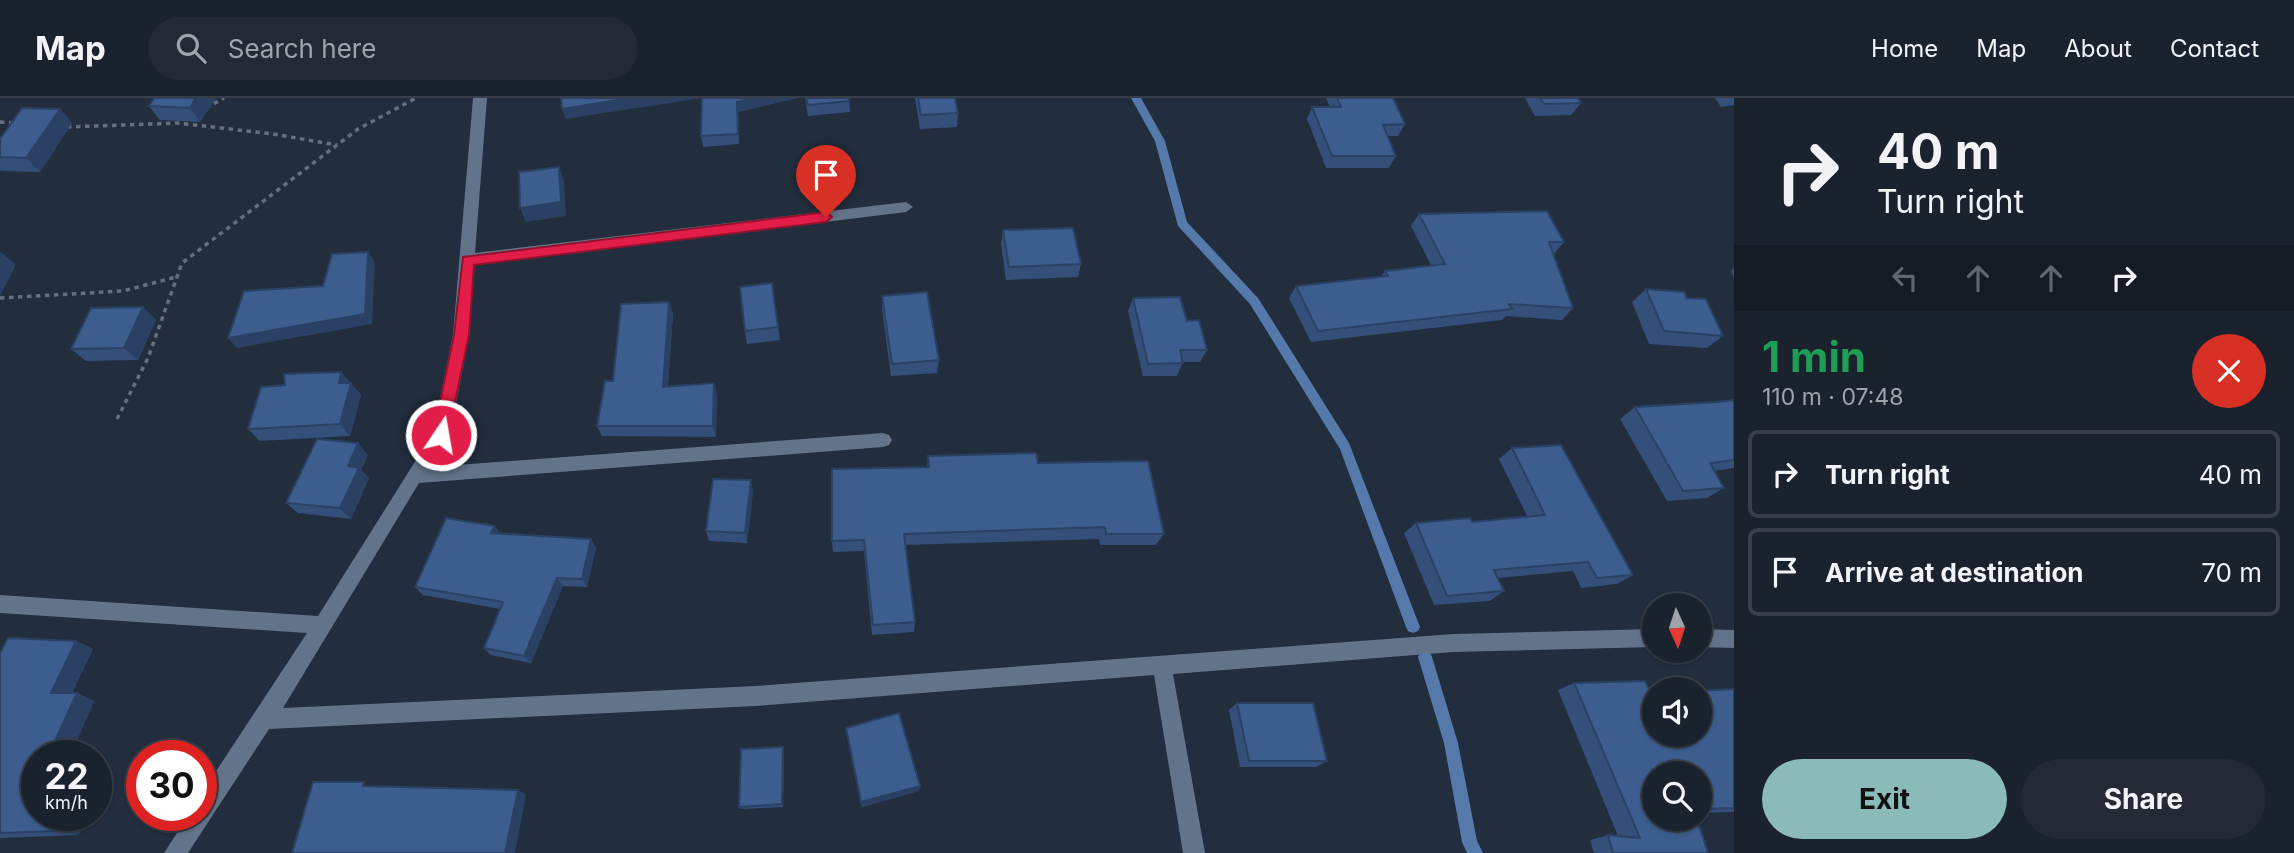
<!DOCTYPE html>
<meta charset="utf-8">
<style>
:root{--surface:#1a222e;--page:#232a36;--text:#f1f3f6;--muted:#9fa4aa;--line:#383f4a;--accent:#8bbbb9}
body{margin:0;font-family:Inter,sans-serif;background:var(--page);color:var(--text);height:100vh;display:flex;flex-direction:column;font-size:26px;white-space:nowrap}
*{box-sizing:border-box;margin:0}
p{font-size:23px;color:var(--muted)}
.icon{flex:none;width:38px;height:38px;fill:none;stroke:currentColor;stroke-width:2;stroke-linecap:round;stroke-linejoin:round}
.map{position:relative;flex:1;overflow:hidden}
.sheet{display:flex;flex-direction:column;background:var(--surface);width:560px}
.sheet>*{flex:none}
.guide{background:#1a222e;color:var(--text);overflow:hidden}
.needle{width:46px;rotate:177deg}
.controls{position:absolute;left:1642px;top:495px;display:grid;gap:14px}
.controls a{display:grid;place-items:center;width:70px;height:70px;border-radius:50%;background:var(--surface);box-shadow:0 2px 5px #0004,0 0 0 2px var(--line);font-size:35px}
.speed{position:absolute;left:21px;top:642px;display:flex;gap:14px;font-size:35px;font-weight:700;text-align:center}
.speed>*{display:grid;place-content:center;width:91px;height:91px;border-radius:50%;background:var(--surface);box-shadow:0 2px 5px #0004,0 0 0 2px var(--line);line-height:1}
.speed small{font-size:18px;font-weight:400}
.speed .limit{border:10px solid #d22;background:#fff;color:#111}
.pin{position:absolute;display:grid;place-items:center;width:60px;height:60px;color:#fff;margin:-72px -30px;border-radius:50% 50% 50% 0;rotate:-45deg;box-shadow:0 0 7px #0007}
.pin .icon{rotate:45deg}
.me{position:absolute;width:77px;margin:-38px;rotate:12deg;stroke-linejoin:round;filter:drop-shadow(0 0 5px #0008)}
.turn{display:flex;align-items:center;gap:24px;height:147px;padding:0 28px;font-size:32px}
.turn .icon{width:91px;height:91px;stroke-width:2.5}
.turn b{display:block;font-size:49px;line-height:60px}
.lanes{display:flex;align-items:center;height:66px;padding:0 28px;background:#0003;justify-content:center;gap:35px;direction:ltr}
.lanes .off{opacity:.35}
.round{display:grid;place-items:center;flex:none;width:74px;height:74px;border-radius:37px;background:var(--page)}
.overview{display:flex;align-items:center;justify-content:space-between;height:119px;padding:0 28px}
h1{font-size:42px;font-weight:700;line-height:52px;color:#1e9e55}
.cta{display:flex;gap:14px;margin-top:auto;padding:14px 28px}
.cta a{flex:1;height:80px;border-radius:42px;background:var(--accent);color:#111;font-size:28px;font-weight:700;line-height:80px;text-align:center}
.cta a+a{background:var(--page);color:var(--text)}
ul{padding:0;list-style:none}
li{display:flex;align-items:center;gap:21px;height:88px;margin:0 14px 10px;padding:0 14px;border:4px solid var(--line);border-radius:10px}
li div{flex:1}
li b{display:block;font-size:26px}
li em{font-style:normal}
header{display:flex;align-items:center;gap:42px;box-sizing:border-box;height:98px;padding:0 35px;background:var(--surface);border-bottom:2px solid var(--line)}
header strong{font-size:33px}
nav{display:flex;gap:38px;margin-inline-start:auto;font-size:24px}
.search{width:490px;height:63px;background:var(--page);display:flex;align-items:center;gap:18px;box-sizing:border-box;padding:0 24px;border-radius:38px;color:var(--muted);font-size:26px}
main{display:flex;flex:1;min-height:0}
.map>svg:first-child{display:block}
</style>
<header>
<strong>Map</strong>
<div class="search"><svg class="icon" aria-label="search" viewBox="0 0 24 24"><circle cx="10" cy="10" r="6"/><path d="M15 15l6 6"/></svg>Search here</div>
<nav><a>Home</a><a>Map</a><a>About</a><a>Contact</a></nav>
</header>
<main>
<div class="map">
<svg width="1734" height="755" viewBox="0 0 1734 755">
<rect width="100%" height="100%" fill="#222d3d"/>
<g fill="none" stroke-linecap="round" stroke-linejoin="round">
<path fill="#5679ac" fill-rule="evenodd" d="M 1131,0 L 1141,0 L 1165,43 L 1187,124 L 1258,200 L 1349,345 L 1420,529 L 1418,533 L 1413,535 L 1408,533 L 1406,529 L 1340,351 L 1250,206 L 1178,128 L 1155,43 Z
M 1425,552 L 1430,554 L 1432,559 L 1458,645 L 1477,743 L 1483,755 L 1467,755 L 1462,744 L 1444,645 L 1418,559 L 1420,554 Z"/>
<path stroke="#656f7d" stroke-width="3.5" stroke-dasharray="4.5 4.5" stroke-linecap="butt" d="M 206,10 L 224,0
M 0,24 L 17,25
M 67,29 L 178,25 L 273,36 L 337,47
M 0,200 L 123,193 L 176,179
M 117,321 L 148,260 L 182,165 L 358,31 L 416,0"/>
<path fill="#637389" fill-rule="evenodd" d="M 473,0 L 487,0 L 475,155 L 906,104 L 913,109 L 906,114 L 474,167 L 469,237 L 450,337 L 430,369 L 883,335 L 889,337 L 892,342 L 889,347 L 883,349 L 419,385 L 283,610 L 756,588 L 1453,536 L 1654,531 L 1654,549 L 1453,554 L 1173,576 L 1205,755 L 1183,755 L 1154,577 L 756,608 L 269,631 L 188,755 L 164,755 L 188,718 L 201,718 L 201,696 L 307,535 L 0,515 L 0,497 L 318,518 L 433,335 L 453,237 Z
M 1699,531 L 1734,532 L 1734,550 L 1699,549 Z"/>
</g>
<path fill="#34507a" d="M 216,0 L 200,24 L 160,22 L 149,8 Z
M 702,0 L 797,0 L 738,14 L 739,46 L 703,49 L 701,38 Z
M 805,0 L 849,0 L 850,14 L 808,18 Z
M 915,0 L 955,0 L 958,15 L 957,29 L 920,31 Z
M 1326,0 L 1393,0 L 1405,26 L 1398,38 L 1388,38 L 1396,58 L 1389,70 L 1326,70 L 1307,21 L 1312,9 L 1330,9 Z
M 1525,0 L 1578,0 L 1581,5 L 1571,17 L 1535,18 Z
M 1715,0 L 1734,0 L 1734,7 L 1721,9 Z
M 60,11 L 72,25 L 40,74 L 1,73 L 0,72 L 0,41 Z
M 1419,116 L 1564,144 L 1554,156 L 1573,210 L 1562,222 L 1506,218 L 1502,222 L 1311,244 L 1289,200 L 1296,188 L 1381,179 L 1385,173 L 1431,167 L 1411,128 Z
M 1003,132 L 1081,166 L 1078,179 L 1006,182 L 1001,146 Z
M 1734,170 L 1734,180 L 1731,173 Z
M 772,185 L 780,242 L 747,246 L 745,233 Z
M 1646,191 L 1687,200 L 1723,238 L 1707,250 L 1649,246 L 1632,204 Z
M 882,198 L 939,262 L 937,275 L 891,278 L 882,211 Z
M 1133,200 L 1187,223 L 1207,252 L 1200,264 L 1183,264 L 1177,278 L 1143,278 L 1128,213 Z
M 669,204 L 673,216 L 668,288 L 717,296 L 716,339 L 602,338 L 597,328 L 613,283 Z
M 143,209 L 156,222 L 138,262 L 86,263 L 71,251 Z
M 341,274 L 361,297 L 350,338 L 260,343 L 248,331 L 285,287 Z
M 1734,302 L 1734,370 L 1714,373 L 1724,390 L 1707,400 L 1667,403 L 1620,321 L 1635,309 L 1718,304 Z
M 1512,350 L 1633,477 L 1617,486 L 1581,490 L 1573,473 L 1498,480 L 1504,493 L 1490,503 L 1434,507 L 1404,435 L 1416,425 L 1472,424 L 1527,418 L 1499,361 Z
M 368,357 L 361,372 L 369,380 L 351,421 L 298,415 L 286,405 Z
M 928,358 L 1038,365 L 1164,436 L 1156,447 L 1100,447 L 1099,441 L 905,447 L 915,524 L 914,534 L 872,537 L 864,453 L 833,454 L 832,443 L 927,369 Z
M 753,393 L 747,445 L 709,443 L 706,433 Z
M 501,436 L 591,441 L 596,450 L 587,489 L 563,488 L 531,565 L 491,557 L 484,550 L 500,511 L 423,497 L 415,489 Z
M 76,543 L 93,551 L 72,595 L 77,595 L 94,603 L 70,658 L 88,657 L 91,658 L 37,658 L 79,737 L 0,740 L 0,555 Z
M 1574,585 L 1651,595 L 1734,591 L 1734,714 L 1699,715 L 1699,676 L 1654,676 L 1708,755 L 1594,755 L 1590,742 L 1608,737 L 1618,738 L 1558,592 Z
M 1237,605 L 1327,663 L 1316,669 L 1240,669 L 1229,612 Z
M 846,630 L 920,688 L 919,693 L 862,709 Z
M 783,649 L 784,653 L 783,709 L 741,711 L 739,709 Z"/>
<path fill="#2a4163" d="M 196,0 L 216,0 L 200,24 L 190,10 Z
M 630,0 L 702,0 L 566,21 L 562,11 Z
M 752,0 L 797,0 L 738,14 L 739,46 L 737,4 Z
M 60,11 L 72,25 L 40,74 L 26,60 Z
M 559,69 L 564,83 L 566,118 L 526,124 L 520,110 Z
M 1,154 L 16,167 L 0,198 L 0,156 Z
M 368,154 L 375,164 L 372,226 L 237,250 L 228,240 L 365,216 Z
M 669,204 L 673,216 L 667,300 L 663,289 Z
M 143,209 L 156,222 L 138,262 L 124,250 Z
M 341,274 L 361,297 L 350,338 L 340,326 L 339,285 Z
M 714,285 L 717,296 L 716,339 L 713,328 Z
M 358,345 L 368,357 L 361,372 L 369,380 L 351,421 L 340,410 L 348,368 Z
M 751,382 L 753,393 L 747,445 L 745,435 Z
M 495,428 L 501,437 L 491,435 Z
M 591,441 L 596,450 L 587,489 L 582,481 Z
M 557,480 L 563,488 L 531,565 L 524,558 Z
M 76,543 L 93,551 L 69,602 L 51,595 Z
M 77,595 L 94,603 L 70,658 L 48,658 Z
M 783,649 L 784,653 L 783,709 L 782,706 Z
M 96,660 L 107,663 L 96,691 Z
M 920,688 L 919,693 L 862,709 L 861,704 Z
M 518,692 L 526,697 L 515,755 L 505,755 Z
M 65,718 L 87,718 L 79,737 L 60,733 Z"/>
<path fill="#3c5d8e" stroke="#2a4163" stroke-width="2" d="M 154,0 L 196,0 L 190,10 L 149,8 Z
M 561,0 L 630,0 L 562,11 Z
M 702,0 L 752,0 L 737,4 L 738,36 L 701,38 Z
M 806,0 L 849,0 L 849,3 L 808,7 Z
M 918,0 L 955,0 L 958,15 L 921,17 Z
M 1337,0 L 1393,0 L 1405,26 L 1383,27 L 1396,58 L 1332,58 L 1312,9 L 1341,9 Z
M 1540,0 L 1578,0 L 1581,5 L 1544,6 Z
M 22,10 L 60,11 L 26,60 L 0,59 L 0,41 Z
M 559,69 L 561,104 L 520,110 L 519,74 Z
M 1547,113 L 1564,144 L 1549,144 L 1573,210 L 1509,206 L 1512,211 L 1318,233 L 1296,188 L 1388,178 L 1385,173 L 1445,166 L 1419,116 Z
M 1073,130 L 1081,166 L 1009,169 L 1003,132 Z
M 368,154 L 365,216 L 228,240 L 244,193 L 323,188 L 332,156 Z
M 772,185 L 778,229 L 745,233 L 740,189 Z
M 1646,191 L 1684,194 L 1687,200 L 1706,201 L 1723,238 L 1664,233 Z
M 927,194 L 939,262 L 892,266 L 882,198 Z
M 1180,199 L 1187,223 L 1199,222 L 1207,252 L 1180,252 L 1183,265 L 1148,266 L 1133,200 Z
M 669,204 L 663,289 L 714,285 L 713,328 L 597,328 L 605,283 L 613,283 L 621,206 Z
M 143,209 L 124,250 L 71,251 L 91,210 Z
M 341,274 L 339,285 L 351,285 L 340,326 L 248,331 L 261,289 L 285,287 L 284,276 Z
M 1734,302 L 1734,362 L 1710,365 L 1724,390 L 1683,393 L 1635,309 L 1718,304 Z
M 317,341 L 358,345 L 348,368 L 359,370 L 340,410 L 286,405 Z
M 1561,347 L 1633,477 L 1597,480 L 1588,464 L 1494,472 L 1504,493 L 1447,498 L 1416,425 L 1470,420 L 1472,424 L 1545,417 L 1512,350 Z
M 1036,355 L 1038,365 L 1148,363 L 1164,436 L 1106,436 L 1105,429 L 904,436 L 915,524 L 873,527 L 864,442 L 832,443 L 832,371 L 929,369 L 928,358 Z
M 713,381 L 751,382 L 745,435 L 706,433 Z
M 446,420 L 495,428 L 491,435 L 591,441 L 582,481 L 557,480 L 524,558 L 484,550 L 503,504 L 415,489 Z
M 8,540 L 76,543 L 51,595 L 77,595 L 48,658 L 37,658 L 37,718 L 65,718 L 60,733 L 0,735 L 0,555 Z
M 1645,583 L 1651,595 L 1654,595 L 1654,637 L 1699,637 L 1699,593 L 1734,591 L 1734,710 L 1699,711 L 1699,676 L 1654,676 L 1654,721 L 1697,721 L 1708,755 L 1613,755 L 1608,737 L 1640,740 L 1574,585 Z
M 1237,605 L 1313,605 L 1327,663 L 1249,663 Z
M 899,615 L 920,688 L 861,704 L 846,630 Z
M 783,649 L 782,706 L 739,709 L 741,651 Z
M 313,684 L 364,684 L 363,688 L 518,692 L 505,755 L 292,755 Z"/>
<path fill="#e11d48" stroke="#92132f" stroke-width="2" d="M 826,114 L 832,119 L 826,124 L 474,167 L 469,237 L 448,337 L 441,344 L 435,342 L 433,337 L 454,237 L 463,159 Z"/>
</svg>
<div class="controls">
<a><svg class="needle" viewBox="-14 -14 28 28"><path d="M0-13l5 13h-10z" fill="#e53935"/><path d="M0 13l5-13h-10z" fill="#9fa4aa"/></svg></a>
<a><svg class="icon" aria-label="sound" viewBox="0 0 24 24"><path d="M4 9h4l5-4v14l-5-4H4zM17 9q2 3 0 6"/></svg></a>
<a><svg class="icon" aria-label="search" viewBox="0 0 24 24"><circle cx="10" cy="10" r="6"/><path d="M15 15l6 6"/></svg></a>
</div>
<div class="speed"><div>22<small>km/h</small></div><div class="limit">30</div></div>
<div class="pin" style="left:826px;top:119px;background:#d93025"><svg class="icon" aria-label="arrive" viewBox="0 0 24 24"><path d="M6 21V4h12l-3 4 3 4H6"/></svg></div>
<svg class="me" style="left:441px;top:337px" viewBox="-20 -20 40 40"><circle r="17" fill="#e11d48" stroke="#fff" stroke-width="3"/><path d="M0-11L8 9 0 5-8 9z" fill="#fff"/></svg>
</div>
<section class="sheet">
<div class="guide">
<div class="turn"><svg class="icon" aria-label="right" viewBox="0 0 24 24"><path d="M7 20v-9h11M14 6l5 5-5 5"/></svg><div><b>40 m</b>Turn right</div></div>
<div class="lanes"><svg class="icon off" aria-label="left" viewBox="0 0 24 24"><path d="M17 20v-9H6M10 6l-5 5 5 5"/></svg><svg class="icon off" aria-label="ahead" viewBox="0 0 24 24"><path d="M12 20V5M6 11l6-6 6 6"/></svg><svg class="icon off" aria-label="ahead" viewBox="0 0 24 24"><path d="M12 20V5M6 11l6-6 6 6"/></svg><svg class="icon" aria-label="right" viewBox="0 0 24 24"><path d="M7 20v-9h11M14 6l5 5-5 5"/></svg></div>
</div>
<div class="overview"><div><h1>1 min</h1><p>110 m · 07:48</p></div><a class="round" style="background:#d93025;color:#fff"><svg class="icon" aria-label="close" viewBox="0 0 24 24"><path d="M6 6l12 12M18 6L6 18"/></svg></a></div>
<ul>
<li><svg class="icon" aria-label="right" viewBox="0 0 24 24"><path d="M7 20v-9h11M14 6l5 5-5 5"/></svg><div><b>Turn right</b></div><em>40 m</em></li>
<li><svg class="icon" aria-label="arrive" viewBox="0 0 24 24"><path d="M6 21V4h12l-3 4 3 4H6"/></svg><div><b>Arrive at destination</b></div><em>70 m</em></li>
</ul>
<div class="cta"><a>Exit</a><a>Share</a></div>
</section>
</main>
